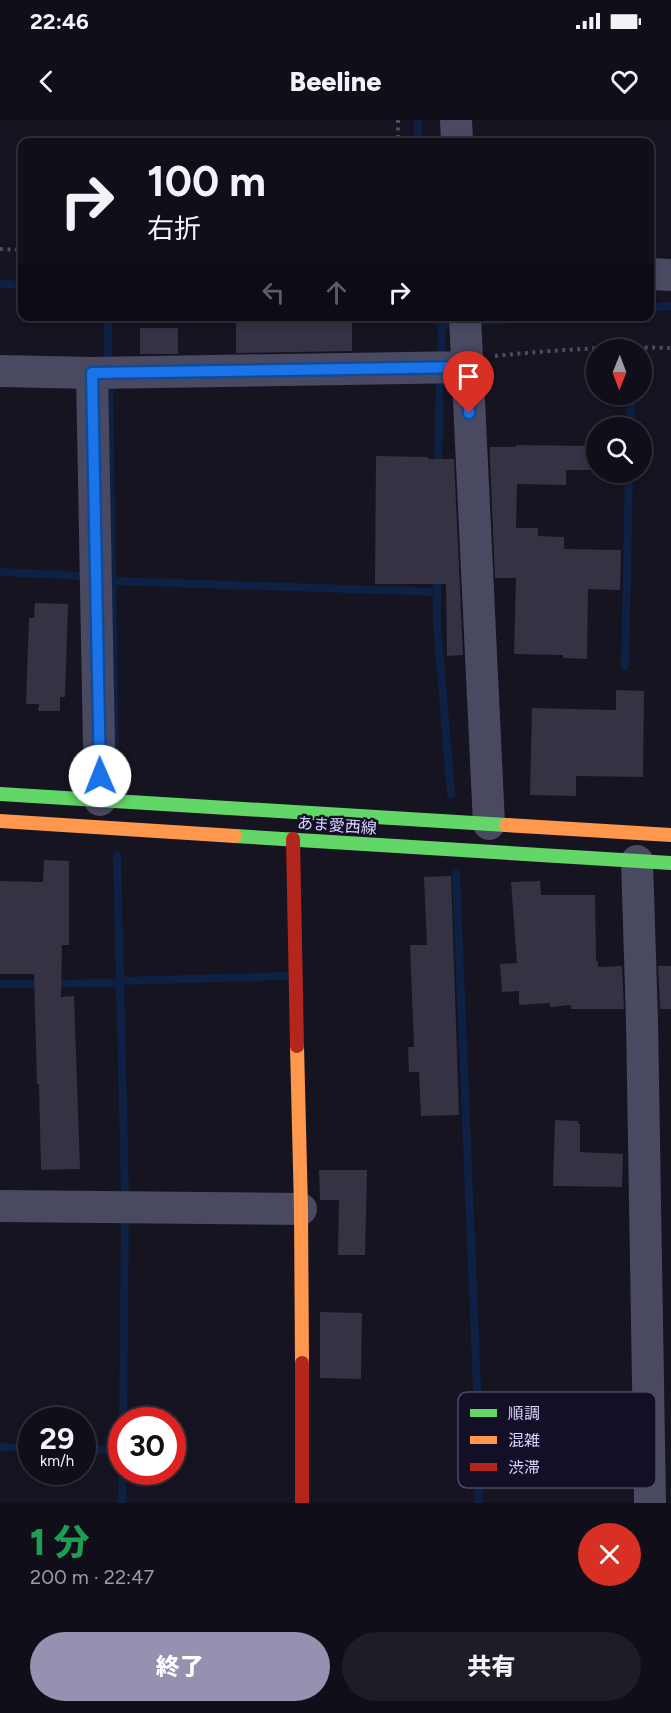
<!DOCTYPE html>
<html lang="ja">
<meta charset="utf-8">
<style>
:root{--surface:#100f19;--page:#1e1d26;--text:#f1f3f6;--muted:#9c9ca2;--line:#302f38;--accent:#9591b1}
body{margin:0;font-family:Figtree,"Noto Sans JP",sans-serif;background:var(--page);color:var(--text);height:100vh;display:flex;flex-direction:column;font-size:22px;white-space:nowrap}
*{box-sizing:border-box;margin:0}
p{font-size:20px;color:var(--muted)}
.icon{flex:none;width:33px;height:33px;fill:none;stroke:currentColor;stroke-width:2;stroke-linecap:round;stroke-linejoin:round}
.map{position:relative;height:1383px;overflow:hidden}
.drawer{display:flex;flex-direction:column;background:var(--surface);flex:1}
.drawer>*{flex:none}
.banner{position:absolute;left:18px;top:18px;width:636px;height:183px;border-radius:12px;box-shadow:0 3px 9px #0003,0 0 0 2px var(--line);background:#100f19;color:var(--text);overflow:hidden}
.needle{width:39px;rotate:181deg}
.fabs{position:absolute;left:586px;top:219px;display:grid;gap:12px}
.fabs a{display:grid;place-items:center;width:66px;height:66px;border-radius:50%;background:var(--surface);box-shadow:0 3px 9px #0003,0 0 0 2px var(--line);font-size:30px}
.speed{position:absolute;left:18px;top:1287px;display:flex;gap:12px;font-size:30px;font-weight:700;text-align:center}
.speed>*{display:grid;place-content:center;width:78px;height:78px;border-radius:50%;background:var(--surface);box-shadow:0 3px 9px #0003,0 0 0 2px var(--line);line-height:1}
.speed small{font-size:15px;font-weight:400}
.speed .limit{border:9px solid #d22;background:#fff;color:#111}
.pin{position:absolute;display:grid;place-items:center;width:51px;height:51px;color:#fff;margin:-62px -26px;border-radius:50% 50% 50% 0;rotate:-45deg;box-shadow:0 0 6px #0007}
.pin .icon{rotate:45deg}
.me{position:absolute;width:66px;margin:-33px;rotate:359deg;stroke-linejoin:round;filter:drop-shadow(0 0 4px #0008)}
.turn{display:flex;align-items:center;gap:21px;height:126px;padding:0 30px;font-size:27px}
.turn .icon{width:78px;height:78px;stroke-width:2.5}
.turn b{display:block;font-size:42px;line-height:51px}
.lanes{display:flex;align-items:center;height:57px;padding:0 30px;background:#0003;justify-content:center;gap:30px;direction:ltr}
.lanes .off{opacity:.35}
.round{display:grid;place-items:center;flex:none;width:63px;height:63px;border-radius:32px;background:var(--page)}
.head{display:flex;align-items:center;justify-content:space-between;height:102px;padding:0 30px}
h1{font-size:36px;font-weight:800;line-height:45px;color:#1e9e55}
.button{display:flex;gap:12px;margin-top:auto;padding:12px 30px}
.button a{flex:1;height:69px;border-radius:36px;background:var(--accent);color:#fff;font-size:24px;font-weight:800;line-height:69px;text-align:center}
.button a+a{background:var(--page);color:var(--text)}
.status{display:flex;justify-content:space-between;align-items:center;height:42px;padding:0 30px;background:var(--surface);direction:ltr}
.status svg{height:16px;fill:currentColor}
header{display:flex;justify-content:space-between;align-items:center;height:78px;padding:0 30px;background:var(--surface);font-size:27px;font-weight:800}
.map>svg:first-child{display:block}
</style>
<div class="status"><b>22:46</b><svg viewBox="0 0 49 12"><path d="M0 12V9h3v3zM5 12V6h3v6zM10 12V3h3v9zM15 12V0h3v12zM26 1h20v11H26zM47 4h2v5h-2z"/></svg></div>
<header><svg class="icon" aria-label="back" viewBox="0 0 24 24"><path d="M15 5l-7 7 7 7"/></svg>Beeline<svg class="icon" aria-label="heart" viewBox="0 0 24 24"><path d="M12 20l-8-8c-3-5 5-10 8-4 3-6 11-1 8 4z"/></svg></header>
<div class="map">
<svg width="671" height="1383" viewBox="0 0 671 1383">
<rect width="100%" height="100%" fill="#161421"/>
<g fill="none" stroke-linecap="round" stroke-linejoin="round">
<path stroke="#0d2144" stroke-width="8" d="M 418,22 L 418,0
M 0,164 L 22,165
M 650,188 L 671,186
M 108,196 L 108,247
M 424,196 L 442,203 L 458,203
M 471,202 L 550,196
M 441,237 L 442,203
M 109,260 L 115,655
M 630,308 L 631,274
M 438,350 L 440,258
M 0,452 L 83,456
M 437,453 L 437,504 L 451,674
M 112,461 L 437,472
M 625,546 L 629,352
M 117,735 L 125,1075
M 456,754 L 477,1269 L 479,1383
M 120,861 L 285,856
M 0,864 L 120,863
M 123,1300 L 125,1098
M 0,1327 L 32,1328
M 82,1329 L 122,1331
M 122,1383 L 123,1352"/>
</g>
<path fill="#343243" d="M 236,197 L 352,198 L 352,231 L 236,233 Z
M 140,208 L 178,208 L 178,234 L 140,234 Z
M 516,325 L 597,326 L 597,350 L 566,350 L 566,365 L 517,364 L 516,408 L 538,408 L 538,416 L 564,417 L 564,429 L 621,430 L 620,470 L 588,469 L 587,539 L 563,538 L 563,535 L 514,534 L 516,458 L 495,458 L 490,338 L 490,327 L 516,327 Z
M 376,336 L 428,337 L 428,339 L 454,339 L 463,535 L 447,536 L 446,464 L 375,464 Z
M 35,483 L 68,484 L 65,577 L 60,577 L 60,591 L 38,591 L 39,584 L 26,584 L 29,498 L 34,498 Z
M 616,570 L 644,571 L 643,657 L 576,656 L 576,676 L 530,675 L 532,588 L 616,590 Z
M 44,740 L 69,741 L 69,825 L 62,825 L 61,877 L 74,876 L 80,1049 L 41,1050 L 39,964 L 37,964 L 34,854 L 0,854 L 0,761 L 43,762 Z
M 451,756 L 459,995 L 421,996 L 419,952 L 409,952 L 408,927 L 414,927 L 410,825 L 427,825 L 424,757 Z
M 540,761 L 541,775 L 595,775 L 596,841 L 598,841 L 598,847 L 622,846 L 624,889 L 571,889 L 571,885 L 550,887 L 550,883 L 519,885 L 519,871 L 502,872 L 500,844 L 517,843 L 511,762 Z
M 658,846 L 671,846 L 671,889 L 660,889 Z
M 555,1000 L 578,1001 L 578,1004 L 580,1004 L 580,1032 L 623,1034 L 622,1067 L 553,1066 Z
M 319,1050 L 367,1050 L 365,1135 L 338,1135 L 339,1080 L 320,1080 Z
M 320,1192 L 362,1193 L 361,1259 L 320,1258 Z"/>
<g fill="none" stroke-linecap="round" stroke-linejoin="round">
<path stroke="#44505f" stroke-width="4" stroke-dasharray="3 4.5" stroke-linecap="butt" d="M 398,0 L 398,22
M 0,129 L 22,130
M 495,236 C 554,230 612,226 671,228"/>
<path stroke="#4a4962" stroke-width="32" d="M 456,0 L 457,22
M 650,154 L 671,155
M 465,196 L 489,704
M 0,251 L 92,253 L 467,247
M 92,253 L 100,680
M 637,741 L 642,900 L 650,1383
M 0,1086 L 301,1089"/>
<path stroke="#63d668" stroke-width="14" d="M 0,674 L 506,705
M 235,716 L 671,743"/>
<path stroke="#ff974d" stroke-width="14" d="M 0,701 L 235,716
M 506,705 L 671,715
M 297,926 L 301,1089 L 302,1243"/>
<path stroke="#b3261e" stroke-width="14" d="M 293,719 L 297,926
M 302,1243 L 302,1383"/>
</g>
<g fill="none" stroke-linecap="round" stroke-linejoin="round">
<g stroke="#114b97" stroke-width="15">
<path id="route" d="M 100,656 L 92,253 L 467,247 L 469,293"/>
</g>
<use href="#route" stroke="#1a73e8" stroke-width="10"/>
</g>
<g text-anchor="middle" stroke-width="5" stroke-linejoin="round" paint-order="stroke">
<g font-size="16" fill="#d9d4ff" stroke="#130f26">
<text transform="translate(337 705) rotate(4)" y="6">あま愛西線</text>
</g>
</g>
<rect x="458" y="1272" width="198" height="96" rx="9" fill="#130f26" stroke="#4e4a67" stroke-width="1.5"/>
<rect x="470" y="1289" width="27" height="8" fill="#63d668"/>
<rect x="470" y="1316" width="27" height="8" fill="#ff974d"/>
<rect x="470" y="1343" width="27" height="8" fill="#b3261e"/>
<g font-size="16" fill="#d9d4ff">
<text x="508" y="1299">順調</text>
<text x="508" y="1326">混雑</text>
<text x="508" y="1353">渋滞</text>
</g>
</svg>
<div class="fabs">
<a><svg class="needle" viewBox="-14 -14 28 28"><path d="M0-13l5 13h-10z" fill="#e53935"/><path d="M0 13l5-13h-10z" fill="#9c9ca2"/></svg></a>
<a><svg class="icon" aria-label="search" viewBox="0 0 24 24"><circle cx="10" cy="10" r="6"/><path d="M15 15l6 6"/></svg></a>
</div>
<div class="speed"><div>29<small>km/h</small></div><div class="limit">30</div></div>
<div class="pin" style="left:469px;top:293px;background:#d93025"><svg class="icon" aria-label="arrive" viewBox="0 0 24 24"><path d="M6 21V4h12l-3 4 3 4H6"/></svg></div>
<svg class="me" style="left:100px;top:656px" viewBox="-20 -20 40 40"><circle r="19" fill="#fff"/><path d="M0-13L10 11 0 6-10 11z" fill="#1a73e8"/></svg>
<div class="banner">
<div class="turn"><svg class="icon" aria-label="right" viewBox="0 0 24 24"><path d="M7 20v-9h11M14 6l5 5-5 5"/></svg><div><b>100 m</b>右折</div></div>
<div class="lanes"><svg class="icon off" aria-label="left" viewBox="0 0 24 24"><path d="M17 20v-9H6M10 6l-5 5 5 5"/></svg><svg class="icon off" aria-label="ahead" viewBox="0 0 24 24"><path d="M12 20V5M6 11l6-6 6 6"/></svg><svg class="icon" aria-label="right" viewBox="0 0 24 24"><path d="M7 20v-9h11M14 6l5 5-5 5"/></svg></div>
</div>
</div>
<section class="drawer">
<div class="head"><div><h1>1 分</h1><p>200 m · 22:47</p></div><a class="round" style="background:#d93025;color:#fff"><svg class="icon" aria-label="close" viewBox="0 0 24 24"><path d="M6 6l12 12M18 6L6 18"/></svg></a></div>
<div class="button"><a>終了</a><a>共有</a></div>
</section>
